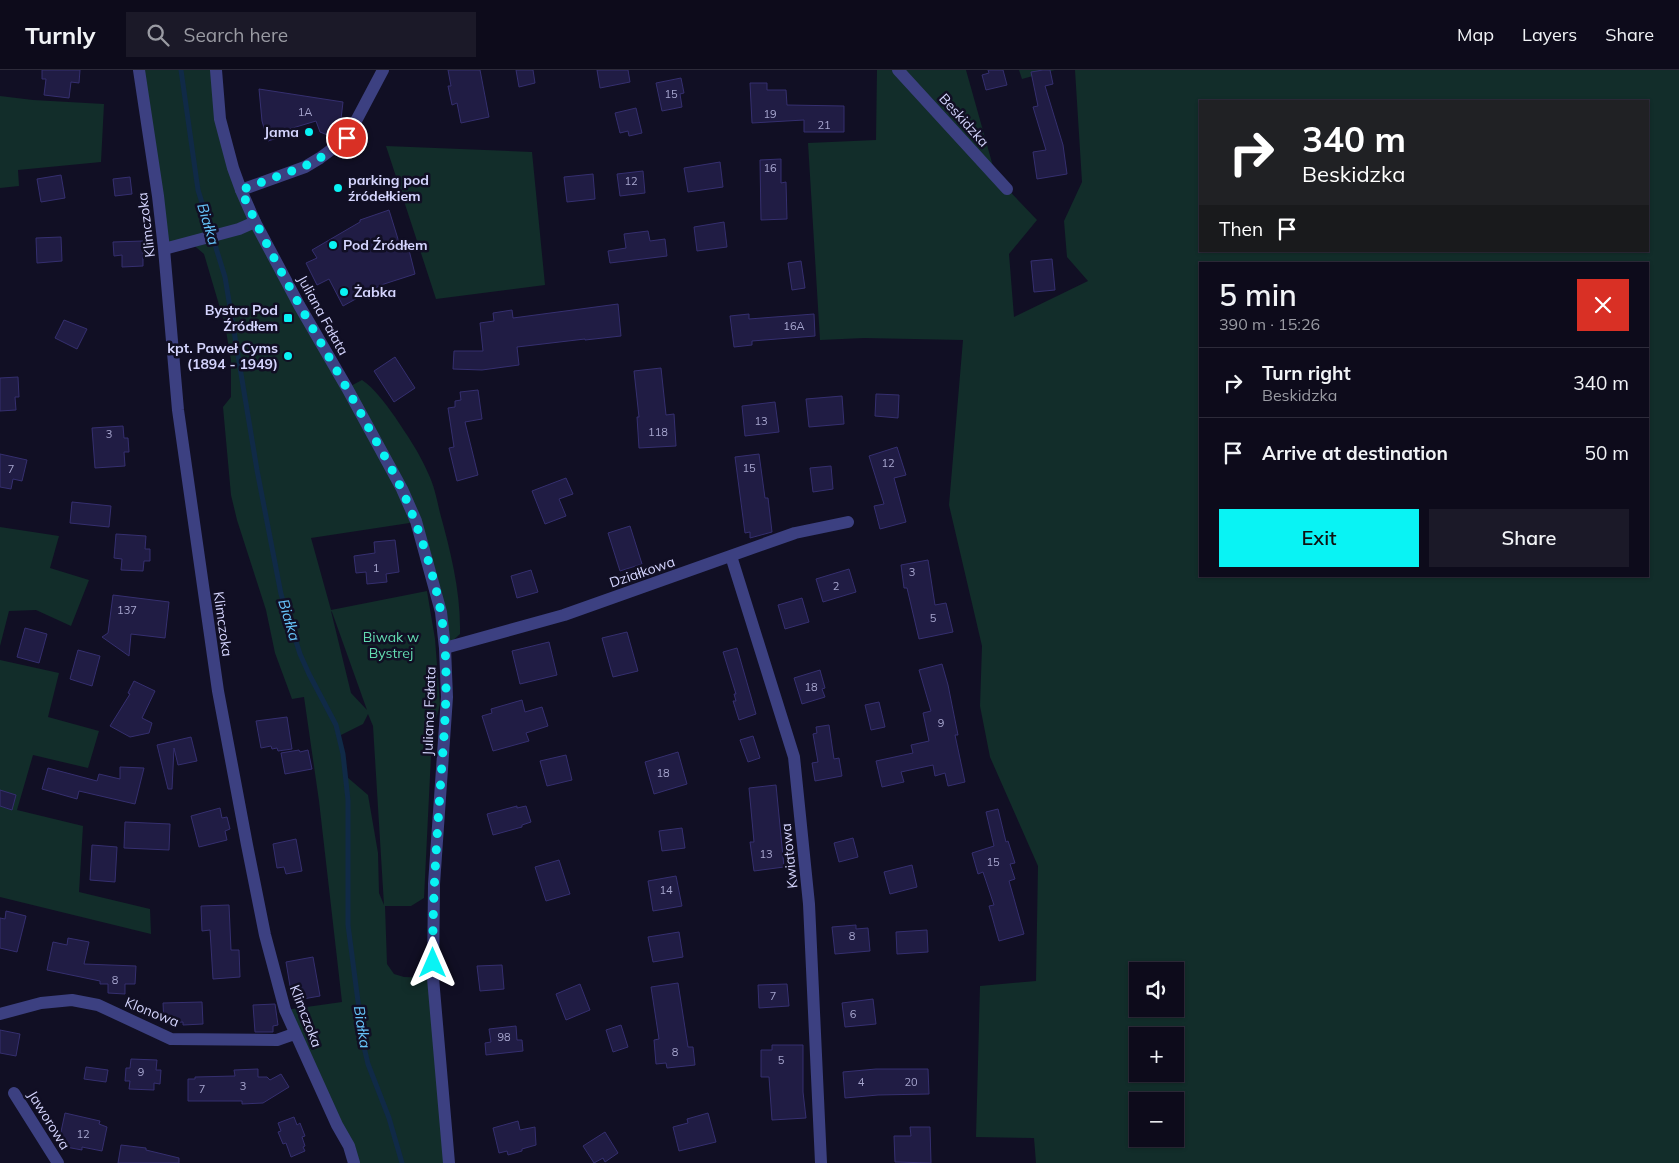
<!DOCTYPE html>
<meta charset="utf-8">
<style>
:root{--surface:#0d0b1b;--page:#1b1928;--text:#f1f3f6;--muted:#9a9ba3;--line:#2d2b3a;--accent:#09f3f4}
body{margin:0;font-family:Mulish,sans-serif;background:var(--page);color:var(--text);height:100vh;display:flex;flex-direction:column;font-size:19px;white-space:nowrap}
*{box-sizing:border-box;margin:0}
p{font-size:16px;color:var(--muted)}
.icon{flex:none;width:28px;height:28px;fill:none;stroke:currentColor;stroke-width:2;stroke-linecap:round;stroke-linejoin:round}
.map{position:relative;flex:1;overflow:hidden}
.details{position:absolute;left:1199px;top:192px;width:450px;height:315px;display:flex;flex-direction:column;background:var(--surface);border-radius:0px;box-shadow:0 1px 4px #0004,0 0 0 1px var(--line)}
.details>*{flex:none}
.top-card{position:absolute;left:1199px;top:30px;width:450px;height:152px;border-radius:0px;box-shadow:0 1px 4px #0004,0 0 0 1px var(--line);background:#202124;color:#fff;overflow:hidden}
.controls{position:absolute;left:1129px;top:892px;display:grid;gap:10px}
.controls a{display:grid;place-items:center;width:55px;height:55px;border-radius:0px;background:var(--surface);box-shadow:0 1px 4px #0004,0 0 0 1px var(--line);font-size:25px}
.pin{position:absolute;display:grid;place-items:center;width:42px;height:42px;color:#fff;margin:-21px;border:2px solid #fff;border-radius:50%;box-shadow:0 1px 5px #0007}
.me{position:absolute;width:55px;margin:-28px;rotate:0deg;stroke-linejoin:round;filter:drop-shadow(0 0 4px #0008)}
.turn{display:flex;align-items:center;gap:18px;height:105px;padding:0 20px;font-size:22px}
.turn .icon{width:65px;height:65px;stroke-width:2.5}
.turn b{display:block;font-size:35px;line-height:42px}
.then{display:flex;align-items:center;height:48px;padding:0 20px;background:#0003;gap:10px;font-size:19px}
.round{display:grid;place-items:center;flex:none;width:52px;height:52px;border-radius:0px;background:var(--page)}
.overview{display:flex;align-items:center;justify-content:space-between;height:85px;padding:0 20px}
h1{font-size:30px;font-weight:600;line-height:38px}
.action{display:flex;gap:10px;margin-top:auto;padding:10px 20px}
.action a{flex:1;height:58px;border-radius:0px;background:var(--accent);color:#111;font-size:20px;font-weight:600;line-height:58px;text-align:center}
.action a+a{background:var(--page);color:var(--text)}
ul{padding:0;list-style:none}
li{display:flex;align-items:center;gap:15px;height:70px;padding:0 20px;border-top:1px solid var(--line)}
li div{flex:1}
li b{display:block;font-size:19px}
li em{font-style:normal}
header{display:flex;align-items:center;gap:30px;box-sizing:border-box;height:70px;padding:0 25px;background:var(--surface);border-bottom:1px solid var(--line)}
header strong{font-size:24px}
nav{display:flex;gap:28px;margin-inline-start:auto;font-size:18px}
.search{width:350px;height:45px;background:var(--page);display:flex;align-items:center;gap:12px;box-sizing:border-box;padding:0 18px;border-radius:0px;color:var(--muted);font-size:19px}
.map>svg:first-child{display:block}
</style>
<header>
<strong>Turnly</strong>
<div class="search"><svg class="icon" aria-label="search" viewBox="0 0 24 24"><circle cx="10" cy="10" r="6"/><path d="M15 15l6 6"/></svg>Search here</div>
<nav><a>Map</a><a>Layers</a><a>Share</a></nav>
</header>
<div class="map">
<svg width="1679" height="1093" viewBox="0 0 1679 1093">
<rect width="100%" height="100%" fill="#110f24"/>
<path fill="#122d2a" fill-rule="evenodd" d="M 139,0 L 216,0 L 233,98 L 347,318 L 362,310 C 375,319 385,333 395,347 C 407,365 419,382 428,403 C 434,415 437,430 440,443 C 451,483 461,523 460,564 L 445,578 L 416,452 L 311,468 L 331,540 L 427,521 L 435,569 L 440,634 L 432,665 L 424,828 L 411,836 L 385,836 L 387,894 L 394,904 L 404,907 L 433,908 L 449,1093 L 354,1093 L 285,940 L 342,932 L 319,731 L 304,627 L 292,629 L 275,583 L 266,540 L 237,450 L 231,425 L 223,337 L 231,327 L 231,290 L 225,255 L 204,184 L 190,172 L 164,179 ZM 331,541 L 332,542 L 367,640 L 351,623 ZM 368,644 L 373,656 L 384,835 L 379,823 L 378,783 L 368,725 L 347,707 L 339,666 L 363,654 Z
M 877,0 L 966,0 L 996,107 L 1037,150 L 1009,184 L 1014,247 L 1088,211 L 1067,187 L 1064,151 L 1082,112 L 1075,0 L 1679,0 L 1679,1093 L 1036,1093 L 1034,1068 L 976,1067 L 980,916 L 1036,911 L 1038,796 L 990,687 L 980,636 L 982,576 L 949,435 L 963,270 L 864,268 L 820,270 L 808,73 L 876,70 ZM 1200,31 L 1648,31 L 1648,181 L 1200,181 ZM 1200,194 L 1648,194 L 1648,506 L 1200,506 ZM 1138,901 L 1175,901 L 1175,939 L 1138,939 ZM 1138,966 L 1175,966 L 1175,1004 L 1138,1004 ZM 1138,1031 L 1175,1031 L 1175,1069 L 1138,1069 Z
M 1019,0 L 1055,0 L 1022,9 Z
M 0,26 L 33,30 L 104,34 L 101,92 L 18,100 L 19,116 L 0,118 Z
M 386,76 L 532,82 L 545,215 L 436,229 Z
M 0,457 L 59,466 L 50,498 L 89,510 L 71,556 L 36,540 L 9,541 L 0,576 Z
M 0,590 L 59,603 L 48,647 L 99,661 L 88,698 L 33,685 L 17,740 L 83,756 L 79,822 L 150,839 L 151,864 L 0,827 Z"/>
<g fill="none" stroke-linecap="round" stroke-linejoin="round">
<path stroke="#102a47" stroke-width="5" d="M 181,0 L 198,120 L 225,207 L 257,400 L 281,524 L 300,584 L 309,604 L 336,655 L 343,684 L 348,730 L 348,855 L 364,977 L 368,994 L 389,1048 L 402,1093"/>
</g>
<path fill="#201c44" stroke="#352f6f" d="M 42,0 L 80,0 L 79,13 L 71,12 L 69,28 L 44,25 L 46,9 L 42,9 Z
M 448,0 L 480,0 L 489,47 L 461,53 L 457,33 L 452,35 L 448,16 L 451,16 Z
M 516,0 L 533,0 L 535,13 L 519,17 Z
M 597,0 L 628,0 L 630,12 L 600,18 Z
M 988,0 L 1003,0 L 1007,15 L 986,20 L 982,5 L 989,3 Z
M 1043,0 L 1050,0 L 1053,14 L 1045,16 L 1063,75 L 1067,104 L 1037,109 L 1033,82 L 1046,80 L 1033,37 L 1038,36 L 1031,2 Z
M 681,8 L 684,23 L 680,24 L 682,37 L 662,41 L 656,13 Z
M 750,13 L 767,13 L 767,20 L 786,20 L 787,35 L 844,36 L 844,62 L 804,62 L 804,50 L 752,53 Z
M 259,19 L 343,32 L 341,49 L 330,66 L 320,62 L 316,51 L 286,60 L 287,65 L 268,71 L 262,51 Z
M 636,38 L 642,63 L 629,66 L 628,61 L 620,63 L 615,43 Z
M 781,89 L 781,113 L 786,112 L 787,149 L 761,150 L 760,90 Z
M 720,92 L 723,117 L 688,122 L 684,98 Z
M 643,101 L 645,123 L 620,126 L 617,104 Z
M 593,104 L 595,129 L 567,132 L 564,107 Z
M 61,105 L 65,128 L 41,132 L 37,109 Z
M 130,107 L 132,124 L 115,126 L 113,109 Z
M 389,140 L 402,182 L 409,180 L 415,204 L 381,215 L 343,236 L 329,209 L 317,215 L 306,193 L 317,188 L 312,180 L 360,152 L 360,150 Z
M 724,152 L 727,177 L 697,181 L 694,157 Z
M 648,161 L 650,171 L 665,169 L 667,186 L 610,193 L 608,181 L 626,178 L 624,164 Z
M 61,167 L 62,191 L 37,193 L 36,168 Z
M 143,171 L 143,196 L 122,197 L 122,185 L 114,186 L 113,172 Z
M 1052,189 L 1055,220 L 1034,222 L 1031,191 Z
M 801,191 L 805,218 L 792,220 L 788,193 Z
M 618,234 L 621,266 L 585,270 L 585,269 L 517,277 L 519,295 L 482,300 L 453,299 L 454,281 L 483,281 L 480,253 L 494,251 L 493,243 L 512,240 L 513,248 Z
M 749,244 L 749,249 L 814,244 L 815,266 L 752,271 L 752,275 L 734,277 L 730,246 Z
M 64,250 L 87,259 L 77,279 L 55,268 Z
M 395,287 L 415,318 L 394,332 L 374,301 Z
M 661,298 L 666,345 L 674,344 L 676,376 L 639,378 L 637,347 L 639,347 L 634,301 Z
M 18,307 L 19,327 L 15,327 L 16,340 L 0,341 L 0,308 Z
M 478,320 L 482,349 L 465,352 L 478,405 L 457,411 L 449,378 L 454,377 L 448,338 L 455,337 L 455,331 L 461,330 L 460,322 Z
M 876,324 L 899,325 L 898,348 L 875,346 Z
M 842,326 L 844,354 L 809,357 L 806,329 Z
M 775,332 L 779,362 L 745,366 L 742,336 Z
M 123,356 L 124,368 L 128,368 L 129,382 L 124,382 L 125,396 L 95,398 L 92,358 Z
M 897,377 L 906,405 L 894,408 L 906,452 L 880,459 L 874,436 L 884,434 L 869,386 Z
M 0,384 L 27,390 L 22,411 L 13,409 L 11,419 L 0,417 Z
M 759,384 L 765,428 L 768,428 L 772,462 L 750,468 L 750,462 L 745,463 L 735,387 Z
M 831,396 L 833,419 L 813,422 L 810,398 Z
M 566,408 L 573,424 L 559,429 L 566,446 L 545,454 L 532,421 Z
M 72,432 L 111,436 L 109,457 L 70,453 Z
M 630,456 L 642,494 L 620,501 L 608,463 Z
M 116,464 L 146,466 L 145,479 L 150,479 L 150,491 L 144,491 L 143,501 L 121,500 L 122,489 L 114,488 Z
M 395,470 L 399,502 L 386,504 L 387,512 L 367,514 L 366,502 L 356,503 L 354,486 L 375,483 L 374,472 Z
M 928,490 L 935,535 L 946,533 L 953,562 L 919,569 L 907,518 L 904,518 L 901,495 Z
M 849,499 L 856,522 L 823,532 L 816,509 Z
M 531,500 L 538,522 L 517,528 L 511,506 Z
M 113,525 L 169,532 L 165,568 L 131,564 L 129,586 L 102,567 L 108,563 Z
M 802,528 L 809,552 L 785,559 L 778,535 Z
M 25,558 L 47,564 L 39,593 L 17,587 Z
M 627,562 L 638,601 L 613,607 L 602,568 Z
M 549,572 L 557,605 L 520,614 L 512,581 Z
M 737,578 L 756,644 L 739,650 L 733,631 L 736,631 L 734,624 L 736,624 L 723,582 Z
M 78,580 L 100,586 L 92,616 L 70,609 Z
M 942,594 L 948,615 L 958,665 L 955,665 L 965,712 L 948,716 L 945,703 L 935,706 L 933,695 L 901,702 L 904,712 L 882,717 L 876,691 L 913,683 L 911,675 L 929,671 L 923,643 L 931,641 L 919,600 Z
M 820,600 L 825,618 L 822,619 L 825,627 L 802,634 L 794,608 Z
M 134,611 L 155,621 L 142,648 L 152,653 L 149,663 L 130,667 L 110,656 L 130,624 L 128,623 Z
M 522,630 L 525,642 L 542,637 L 548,656 L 526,663 L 529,671 L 493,681 L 482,646 L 492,643 L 491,639 Z
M 879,632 L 885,657 L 871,660 L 865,635 Z
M 287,647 L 292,679 L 278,681 L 277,678 L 272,679 L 271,676 L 261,678 L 256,651 Z
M 829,655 L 834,689 L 839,688 L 842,706 L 815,711 L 812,693 L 818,692 L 813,664 L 817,663 L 816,657 Z
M 753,666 L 760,688 L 748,692 L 740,670 Z
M 191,667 L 197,691 L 178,695 L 174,678 L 172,719 L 168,719 L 157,675 Z
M 299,680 L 300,682 L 308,680 L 312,699 L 285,704 L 281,683 Z
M 678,682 L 687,714 L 654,724 L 645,692 Z
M 566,685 L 572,710 L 547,716 L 540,691 Z
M 120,697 L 144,698 L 135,734 L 79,721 L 77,729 L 42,719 L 48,698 L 97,711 L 99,704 L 120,709 Z
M 776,715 L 784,797 L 754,801 L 750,772 L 754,772 L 749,718 Z
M 0,720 L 16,725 L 12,740 L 0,736 Z
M 517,736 L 517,738 L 526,736 L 531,752 L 522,755 L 522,757 L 493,765 L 487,744 Z
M 220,738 L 222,748 L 227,747 L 230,759 L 225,761 L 227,770 L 199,777 L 191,746 Z
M 998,739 L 1006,772 L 1008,771 L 1015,793 L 1010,794 L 1015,809 L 1009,811 L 1024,864 L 999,871 L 989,836 L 994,835 L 983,802 L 978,804 L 972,783 L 994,776 L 986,742 Z
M 125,752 L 170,754 L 169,780 L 124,778 Z
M 682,758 L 685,778 L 662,781 L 659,761 Z
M 853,768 L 858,787 L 839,792 L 834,773 Z
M 296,769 L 302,801 L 286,804 L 284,797 L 277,798 L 273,774 Z
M 92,775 L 117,777 L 115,812 L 90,810 Z
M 559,790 L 570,824 L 546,831 L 535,797 Z
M 912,795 L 917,817 L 890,824 L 884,802 Z
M 676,806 L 682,836 L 653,841 L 648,811 Z
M 229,835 L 231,880 L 239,880 L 240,907 L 213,909 L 210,860 L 202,861 L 201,836 Z
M 6,841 L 26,846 L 17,882 L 0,878 L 0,848 L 5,849 Z
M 856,855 L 856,859 L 868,858 L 870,881 L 835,884 L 832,857 Z
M 927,860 L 928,882 L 897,884 L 896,862 Z
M 679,862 L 683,887 L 653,892 L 648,867 Z
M 68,868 L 89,872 L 84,894 L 136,896 L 135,914 L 125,914 L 125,924 L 108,923 L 108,914 L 100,914 L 100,911 L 47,900 L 53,872 L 67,875 Z
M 313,887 L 320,926 L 303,929 L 301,920 L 291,922 L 286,892 Z
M 502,895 L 504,919 L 480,921 L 477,896 Z
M 678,913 L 688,977 L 693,977 L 695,995 L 667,998 L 666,993 L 656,994 L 654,970 L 659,969 L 651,917 Z
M 580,914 L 590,940 L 566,950 L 556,924 Z
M 787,914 L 789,936 L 759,938 L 758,915 Z
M 873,929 L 876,954 L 845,957 L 842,933 Z
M 202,932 L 203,954 L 183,955 L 183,952 L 164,953 L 163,933 Z
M 275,934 L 278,955 L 273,956 L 273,962 L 255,962 L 253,935 Z
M 621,955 L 628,977 L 613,982 L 606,960 Z
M 516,956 L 517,970 L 522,970 L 523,981 L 486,985 L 485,973 L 491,972 L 489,959 Z
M 0,960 L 20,964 L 16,986 L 0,983 Z
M 772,975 L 803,975 L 803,1022 L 806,1048 L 772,1050 L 769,1007 L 761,1007 L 761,980 L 772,980 Z
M 131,989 L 157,990 L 156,1000 L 161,1000 L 160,1014 L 154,1013 L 154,1020 L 129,1019 L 130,1011 L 125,1011 L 126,998 L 130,998 Z
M 86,997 L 108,1000 L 106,1012 L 84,1009 Z
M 258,999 L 258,1007 L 267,1007 L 270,1010 L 281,1004 L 289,1017 L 263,1033 L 242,1034 L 242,1031 L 188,1031 L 188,1009 L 195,1009 L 195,1007 L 235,1006 L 234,1000 Z
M 876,999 L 928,999 L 929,1024 L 878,1025 L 845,1028 L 843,1002 Z
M 65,1043 L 100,1051 L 99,1054 L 107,1057 L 102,1081 L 82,1077 L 82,1080 L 66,1077 L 67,1072 L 59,1071 Z
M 708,1043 L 716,1072 L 679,1081 L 673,1057 L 688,1053 L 687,1049 Z
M 294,1047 L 297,1055 L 300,1053 L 305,1066 L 302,1067 L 305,1076 L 303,1077 L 305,1081 L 291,1087 L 286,1073 L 283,1074 L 278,1062 L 281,1061 L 278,1053 Z
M 518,1051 L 520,1060 L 535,1057 L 536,1075 L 522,1079 L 522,1081 L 508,1085 L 507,1081 L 499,1083 L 493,1058 Z
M 910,1057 L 930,1057 L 931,1093 L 895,1092 L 894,1066 L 911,1066 Z
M 605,1062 L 618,1083 L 605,1092 L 603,1088 L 594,1093 L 583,1076 Z
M 121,1075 L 146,1078 L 146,1080 L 179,1088 L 179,1093 L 118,1093 Z"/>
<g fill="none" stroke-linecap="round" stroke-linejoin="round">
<path stroke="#3c4081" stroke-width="12" d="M 139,0 L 158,126 L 164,179 L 178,340 L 218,621 L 247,775 L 265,865 L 285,940 L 337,1055 L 349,1076 L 354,1093
M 898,0 L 1007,119
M 241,120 L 305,97 L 320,88 L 347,68 L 383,0
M 164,179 L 239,159 L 255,152
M 731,486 L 794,687 L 809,834 L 821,1093
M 445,578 L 564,545 L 795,463 L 848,452
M 0,944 L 41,933 L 72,930 L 98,935 L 171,969 L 277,970 L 294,964
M 14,1023 L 58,1093"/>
<path stroke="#3c4081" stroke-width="12" d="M 216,0 L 220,49 L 233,98 L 241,120 L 255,152 L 299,235 L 347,318 L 402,419 L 416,451 L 441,542 L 445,578 L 447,627 L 434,814 L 433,908 L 449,1093"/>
</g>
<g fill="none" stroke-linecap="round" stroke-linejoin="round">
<path stroke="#09f3f4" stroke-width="9" stroke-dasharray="0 16.2" d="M 347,68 L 320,88 L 305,96 L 241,120 C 276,199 322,273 364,349 C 376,372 390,394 401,418 C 418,454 434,504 441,543 C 450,598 445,653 441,707 C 437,769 432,831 433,893"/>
</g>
<g fill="#09f3f4" stroke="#110f24" stroke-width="2">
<circle cx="309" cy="62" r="5"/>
<circle cx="338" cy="118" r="5"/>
<circle cx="333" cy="175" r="5"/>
<circle cx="344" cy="222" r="5"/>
<rect x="283" y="243" width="10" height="10" rx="2.5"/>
<circle cx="288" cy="286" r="5"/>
</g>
<g text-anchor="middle" stroke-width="5" stroke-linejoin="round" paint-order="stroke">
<g font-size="11" fill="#a7a6cf">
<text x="671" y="28">15</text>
<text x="305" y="46">1A</text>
<text x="770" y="48">19</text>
<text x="824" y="59">21</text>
<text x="770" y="102">16</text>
<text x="631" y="115">12</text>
<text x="794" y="260">16A</text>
<text x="761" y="355">13</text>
<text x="658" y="366">118</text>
<text x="109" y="368">3</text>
<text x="888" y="397">12</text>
<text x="749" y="402">15</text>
<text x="11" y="403">7</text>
<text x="376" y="502">1</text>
<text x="912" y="506">3</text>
<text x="836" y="520">2</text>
<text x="127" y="544">137</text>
<text x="933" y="552">5</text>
<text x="811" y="621">18</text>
<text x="941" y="657">9</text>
<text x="663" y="707">18</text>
<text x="766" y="788">13</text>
<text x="993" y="796">15</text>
<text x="666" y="824">14</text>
<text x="852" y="870">8</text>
<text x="115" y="914">8</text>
<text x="773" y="930">7</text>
<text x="853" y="948">6</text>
<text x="504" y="971">98</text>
<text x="675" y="986">8</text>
<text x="781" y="994">5</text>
<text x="141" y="1006">9</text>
<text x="861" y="1016">4</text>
<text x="911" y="1016">20</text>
<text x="243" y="1020">3</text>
<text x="202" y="1023">7</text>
<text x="83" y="1068">12</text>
</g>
<g font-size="14" fill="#d4d4fd" stroke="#110f24">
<text transform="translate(964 50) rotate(48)" y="5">Beskidzka</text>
<text transform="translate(146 155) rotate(-97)" y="5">Klimczoka</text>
<text transform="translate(323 245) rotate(61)" y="5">Juliana Fałata</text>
<text transform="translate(642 502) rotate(-19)" y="5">Działkowa</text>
<text transform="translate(223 554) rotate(82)" y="5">Klimczoka</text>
<text transform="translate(429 641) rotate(-88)" y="5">Juliana Fałata</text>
<text transform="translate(789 786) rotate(-96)" y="5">Kwiatowa</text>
<text transform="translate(152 942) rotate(22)" y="5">Klonowa</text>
<text transform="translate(306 946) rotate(69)" y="5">Klimczoka</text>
<text transform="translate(49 1050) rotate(58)" y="5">Jaworowa</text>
</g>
<g font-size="14" font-weight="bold" fill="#d4d4fd" stroke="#110f24" text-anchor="end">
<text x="299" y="67">Jama</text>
<text x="348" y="115" text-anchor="start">parking pod<tspan x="348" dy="16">źródełkiem</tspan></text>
<text x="343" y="180" text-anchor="start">Pod Źródłem</text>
<text x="354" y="227" text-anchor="start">Żabka</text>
<text x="278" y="245">Bystra Pod<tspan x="278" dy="16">Źródłem</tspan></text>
<text x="278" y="283">kpt. Paweł Cyms<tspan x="278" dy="16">(1894 - 1949)</tspan></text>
</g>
<g font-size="14" fill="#62dbb1" stroke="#110f24">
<text x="391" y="572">Biwak w<tspan x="391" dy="16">Bystrej</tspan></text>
</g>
<g font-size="15" font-style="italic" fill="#66c3f9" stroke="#110f24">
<text transform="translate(208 154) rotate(73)" y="5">Białka</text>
<text transform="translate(289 550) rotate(73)" y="5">Białka</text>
<text transform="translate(362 957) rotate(81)" y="5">Białka</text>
</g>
</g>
</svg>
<div class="controls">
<a><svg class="icon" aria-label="sound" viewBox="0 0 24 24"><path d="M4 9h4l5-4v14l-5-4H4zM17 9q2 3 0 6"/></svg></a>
<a>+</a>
<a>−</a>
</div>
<div class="pin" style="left:347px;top:68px;background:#d93025"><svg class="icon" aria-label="arrive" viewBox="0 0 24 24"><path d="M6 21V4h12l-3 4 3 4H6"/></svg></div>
<svg class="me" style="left:433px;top:893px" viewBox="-20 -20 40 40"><path d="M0-17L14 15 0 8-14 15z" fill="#09f3f4" stroke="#fff" stroke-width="4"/></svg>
<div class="top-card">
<div class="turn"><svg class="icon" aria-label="right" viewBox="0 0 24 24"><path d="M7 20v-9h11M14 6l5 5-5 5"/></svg><div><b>340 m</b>Beskidzka</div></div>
<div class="then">Then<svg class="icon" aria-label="arrive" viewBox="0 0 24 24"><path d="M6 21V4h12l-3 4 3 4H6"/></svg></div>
</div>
<section class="details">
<div class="overview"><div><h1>5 min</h1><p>390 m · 15:26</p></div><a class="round" style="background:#d93025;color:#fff"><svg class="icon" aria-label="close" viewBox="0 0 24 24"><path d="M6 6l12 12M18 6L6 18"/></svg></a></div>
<ul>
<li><svg class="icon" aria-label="right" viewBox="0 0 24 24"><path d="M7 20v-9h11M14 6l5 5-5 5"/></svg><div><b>Turn right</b><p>Beskidzka</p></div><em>340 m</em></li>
<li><svg class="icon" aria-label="arrive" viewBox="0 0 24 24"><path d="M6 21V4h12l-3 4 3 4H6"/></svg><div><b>Arrive at destination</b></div><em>50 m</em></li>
</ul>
<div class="action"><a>Exit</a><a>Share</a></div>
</section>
</div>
